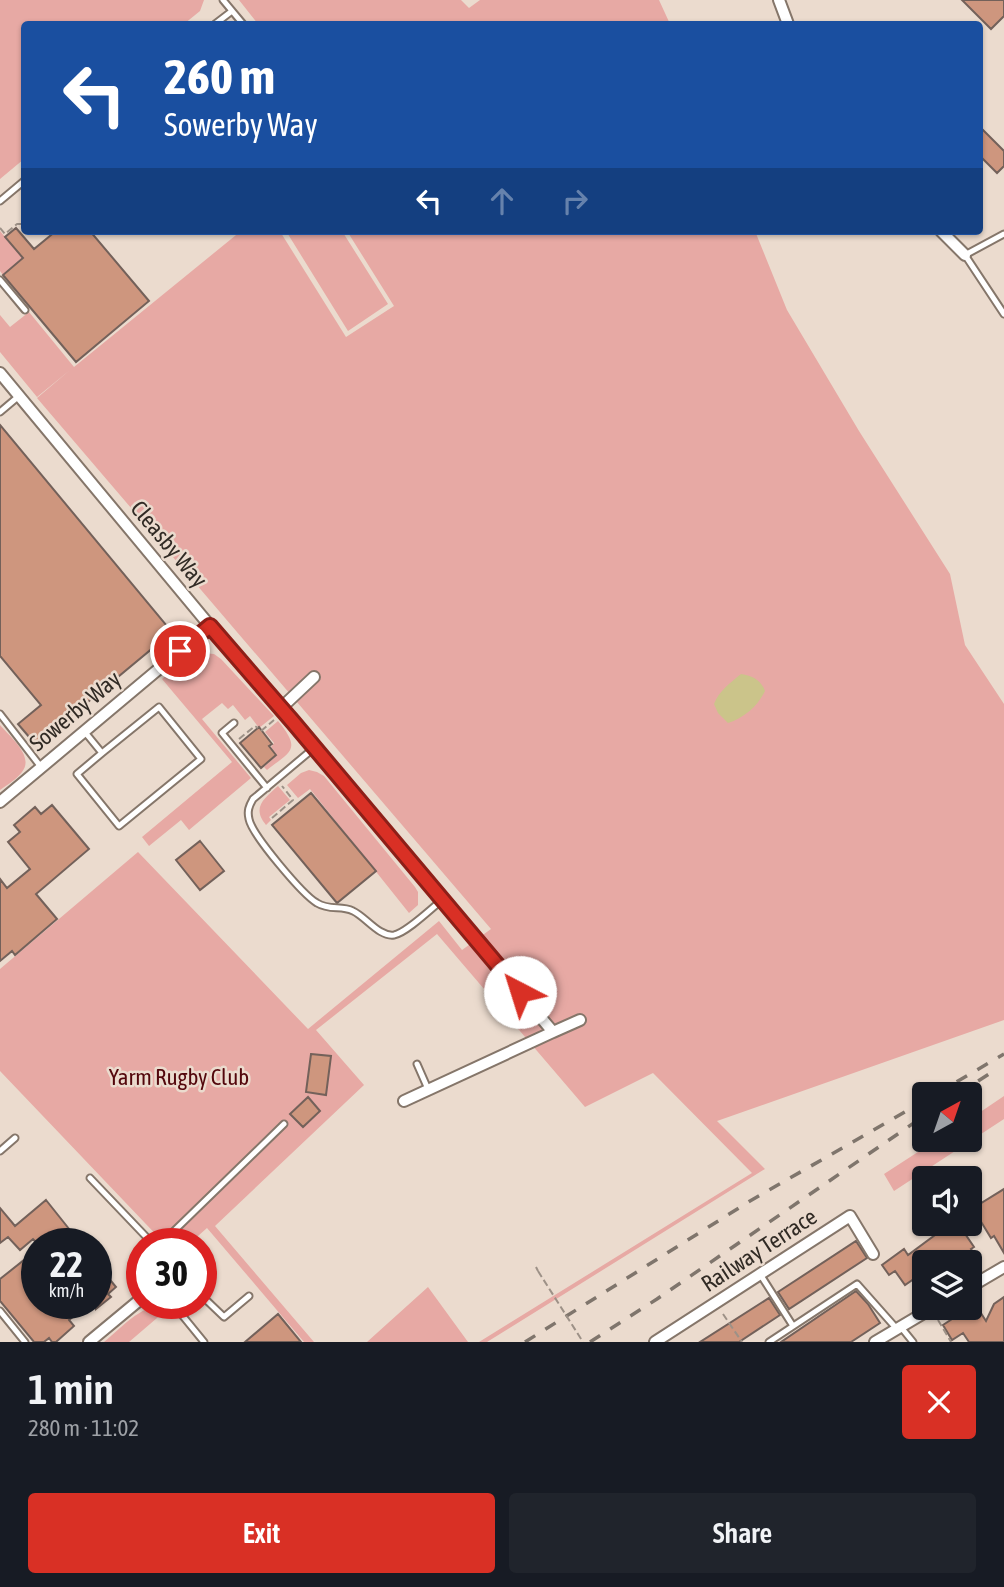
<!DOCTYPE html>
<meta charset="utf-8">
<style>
:root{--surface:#171b24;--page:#20242c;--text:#f1f3f6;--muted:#9ea1a6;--accent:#d93025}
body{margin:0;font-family:"Asap Condensed",sans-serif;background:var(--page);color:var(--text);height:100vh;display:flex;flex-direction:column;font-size:26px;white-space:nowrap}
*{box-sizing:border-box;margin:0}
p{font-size:23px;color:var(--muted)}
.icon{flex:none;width:38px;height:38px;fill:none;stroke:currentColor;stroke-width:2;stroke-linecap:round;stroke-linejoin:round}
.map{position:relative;height:1342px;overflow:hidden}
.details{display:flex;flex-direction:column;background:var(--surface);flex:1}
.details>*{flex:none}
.guide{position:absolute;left:21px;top:21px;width:962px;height:214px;border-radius:7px;box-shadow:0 2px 5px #0004;background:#1a4fa0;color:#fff;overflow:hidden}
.needle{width:46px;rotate:40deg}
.controls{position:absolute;left:912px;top:1082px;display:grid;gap:14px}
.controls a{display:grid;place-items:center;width:70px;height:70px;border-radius:7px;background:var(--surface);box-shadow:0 2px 5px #0004;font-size:35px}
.speed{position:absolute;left:21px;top:1228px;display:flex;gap:14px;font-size:35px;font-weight:700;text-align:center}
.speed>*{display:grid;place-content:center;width:91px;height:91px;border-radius:50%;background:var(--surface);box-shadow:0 2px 5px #0004;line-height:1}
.speed small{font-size:18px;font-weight:400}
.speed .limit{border:10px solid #d22;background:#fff;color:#111}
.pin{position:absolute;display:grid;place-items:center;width:60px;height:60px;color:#fff;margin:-30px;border:4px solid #fff;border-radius:50%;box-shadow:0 2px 7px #0007}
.me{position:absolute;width:77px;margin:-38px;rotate:320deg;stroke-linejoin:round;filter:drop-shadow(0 0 5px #0008)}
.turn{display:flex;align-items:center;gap:24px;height:147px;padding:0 28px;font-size:32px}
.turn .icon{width:91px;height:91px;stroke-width:2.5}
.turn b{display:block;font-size:49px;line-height:60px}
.lanes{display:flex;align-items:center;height:66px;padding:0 28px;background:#0003;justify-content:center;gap:35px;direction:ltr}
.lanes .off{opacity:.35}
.round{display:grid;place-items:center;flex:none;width:74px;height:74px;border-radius:7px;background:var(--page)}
.overview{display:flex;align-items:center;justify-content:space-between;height:119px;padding:0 28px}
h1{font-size:42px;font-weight:600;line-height:52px}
.cta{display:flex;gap:14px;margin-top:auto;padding:14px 28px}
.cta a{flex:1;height:80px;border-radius:7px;background:var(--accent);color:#fff;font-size:28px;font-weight:600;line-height:80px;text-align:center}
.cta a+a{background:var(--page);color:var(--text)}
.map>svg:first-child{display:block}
</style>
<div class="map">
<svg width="1004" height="1342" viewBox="0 0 1004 1342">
<rect width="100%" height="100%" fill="#ebdbce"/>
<path fill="#e7a9a4" d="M 0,0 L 204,0 L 200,11 L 184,24 L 24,24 L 24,159 L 0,179 Z
M 239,0 L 461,0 L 469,8 L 480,0 L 659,0 L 670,24 L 258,24 Z
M 0,231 L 23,258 L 3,275 L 0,271 Z
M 241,231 L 273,231 L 281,233 L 346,337 L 394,306 L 347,231 L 755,231 L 787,310 L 859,431 L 950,574 L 965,645 L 1004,704 L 1004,1020 L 717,1121 L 765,1169 L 487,1342 L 479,1342 L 752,1173 L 653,1073 L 585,1107 L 437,934 L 316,1030 L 364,1085 L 215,1226 L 314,1342 L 304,1342 L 207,1228 L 189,1244 L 165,1244 L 0,1071 L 0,969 L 138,852 L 308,1029 L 439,921 L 462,950 L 491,929 L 37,398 L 70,370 L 37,397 L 0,352 L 0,315 L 10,327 L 29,312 L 74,367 Z
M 286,231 L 342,231 L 388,304 L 348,331 Z
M 202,653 L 214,654 L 221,659 L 274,716 L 259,728 L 250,716 L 245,720 L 233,705 L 228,709 L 222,703 L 202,719 L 251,778 L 189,830 L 181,820 L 149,846 L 142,837 L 232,762 L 162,679 L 189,657 L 191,660 Z
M 278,721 C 303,751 289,752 267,770 L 264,767 L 277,755 L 271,747 L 274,743 L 265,732 Z
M 0,725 C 9,736 35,756 22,772 C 17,779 7,785 0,790 Z
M 309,770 L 317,772 L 324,776 L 415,887 L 418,892 L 418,905 L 409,913 L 310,789 L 298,798 L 287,785 L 301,773 Z
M 278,786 L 290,800 L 269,817 L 271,820 L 266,825 C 251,807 265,798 278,786 Z
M 1004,1096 L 1004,1119 L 894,1191 L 884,1174 L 938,1139 L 970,1139 L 970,1119 Z
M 428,1287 L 468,1342 L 367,1342 Z
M 164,1304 L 171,1306 L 129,1342 L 104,1342 C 122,1327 139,1307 164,1304 Z"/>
<path fill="#cbc48a" d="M 741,674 C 753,676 761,680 765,691 C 758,706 744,718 728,723 L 718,713 L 714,704 C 719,691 730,683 741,674 Z"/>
<path fill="#ce967e" stroke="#73615a" stroke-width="2" d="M 962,0 L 1004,0 L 1004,16 L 991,29 Z
M 980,127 L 1004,151 L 1004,166 L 997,173 L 980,156 Z
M 16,228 L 34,249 L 56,231 L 90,231 L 149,301 L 76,362 L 3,275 L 23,258 L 5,237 Z
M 0,425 L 172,632 L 36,745 L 18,724 L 41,705 L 0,656 Z
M 259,727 L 272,744 L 269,746 L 276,755 L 261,768 L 240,743 Z
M 311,793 L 376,871 L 337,903 L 272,825 Z
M 52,805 L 89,849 L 36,894 L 57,919 L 15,955 L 12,951 L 0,961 L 0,879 L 7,888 L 30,869 L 8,842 L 20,832 L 14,825 L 35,807 L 41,814 Z
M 200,841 L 224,871 L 200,890 L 176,860 Z
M 311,1054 L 331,1056 L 326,1095 L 306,1092 Z
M 308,1097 L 320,1111 L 303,1127 L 290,1114 Z
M 1004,1189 L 1004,1253 L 994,1236 L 991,1238 L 980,1220 L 970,1226 L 970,1210 Z
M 46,1200 L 81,1244 L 38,1244 L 33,1239 L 20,1250 L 8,1237 L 0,1243 L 0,1208 L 15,1226 Z
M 935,1223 L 948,1223 L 952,1230 L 959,1225 L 974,1247 L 971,1249 L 976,1256 L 968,1262 L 924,1262 L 924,1284 L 918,1276 L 905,1285 L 895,1271 L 889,1275 L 882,1265 L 904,1249 L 908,1255 L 935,1235 L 929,1227 Z
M 856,1241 L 867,1258 L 789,1309 L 778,1292 Z
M 24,1260 L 32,1270 L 37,1266 L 37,1304 L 89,1304 L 69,1320 L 74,1326 L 56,1342 L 52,1342 L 49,1338 L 44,1342 L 34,1342 L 0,1301 L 0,1279 Z
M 96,1263 L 116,1287 L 108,1294 L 111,1297 L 96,1309 Z
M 856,1291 L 868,1304 L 880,1323 L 851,1342 L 781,1342 Z
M 1004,1297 L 1004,1342 L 969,1342 L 963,1333 L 952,1340 L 943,1325 L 975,1304 L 986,1321 L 994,1304 Z
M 769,1298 L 780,1315 L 739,1342 L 700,1342 Z
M 278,1314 L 301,1342 L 245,1342 Z"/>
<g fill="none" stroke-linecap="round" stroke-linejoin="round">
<g stroke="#85766a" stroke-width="9">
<path id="lane" d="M 223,0 L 243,24
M 215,24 L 232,11
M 0,201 L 24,181
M 1004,234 L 965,255 L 1004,314
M 0,280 L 25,310
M 0,412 L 19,396
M 0,714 L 41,767
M 234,723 L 222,733 L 267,788
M 84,731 L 102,753 L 159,707 L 201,759 L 119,826 L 77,774 L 102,753
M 314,748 L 253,799 C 249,806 247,811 249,819 C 252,835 303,895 317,903 C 330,911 341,905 353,911 C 366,917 379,937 394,935 C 406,933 432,908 442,900
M 417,1064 L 428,1089
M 0,1151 L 15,1138
M 90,1178 L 153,1244
M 166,1244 L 174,1231 L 284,1124
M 760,1274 L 793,1326
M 201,1295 L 224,1317 L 249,1296
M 173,1304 L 204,1342
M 0,1311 L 25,1342
M 900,1326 L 913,1342
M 769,1342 L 857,1284 L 896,1328"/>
</g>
<g stroke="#85766a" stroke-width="14">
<path id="street" d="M 779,0 L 788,24
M 941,231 L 965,255
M 0,373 L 210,626 L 293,722 L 553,1032 L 404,1101
M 281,708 L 314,677
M 0,802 L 210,626
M 553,1032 L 580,1020
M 970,1287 L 1004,1267
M 89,1342 L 142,1298
M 655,1342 L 850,1216 L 873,1254
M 875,1342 L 934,1307"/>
</g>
<path stroke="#9d9187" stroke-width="2" stroke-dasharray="7 3.5" stroke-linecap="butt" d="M 0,228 L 5,234 L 17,224 L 23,224
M 261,731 L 274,720
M 239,739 L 255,726 L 258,728
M 272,818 L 293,800 L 282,786
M 536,1267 L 538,1271
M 723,1314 L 742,1342
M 938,1320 L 951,1342"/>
<use href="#lane" stroke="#fff" stroke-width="5"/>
<use href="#street" stroke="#fff" stroke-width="10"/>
<path stroke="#7f756c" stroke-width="3.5" stroke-dasharray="12 12" stroke-linecap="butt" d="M 936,1094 L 1004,1054
M 958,1094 L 992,1072
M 525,1342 L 750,1201 L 924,1101
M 590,1342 L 657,1299 L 924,1116"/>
<path stroke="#9d9187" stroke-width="2" stroke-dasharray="7 3.5" stroke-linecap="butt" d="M 538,1271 L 583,1342"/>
</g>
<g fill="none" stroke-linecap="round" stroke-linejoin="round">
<g stroke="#8d1f18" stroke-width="18">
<path id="route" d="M 180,651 L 210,626 L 293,722 L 520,992"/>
</g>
<use href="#route" stroke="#d93025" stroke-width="12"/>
</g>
<g text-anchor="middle" stroke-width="5" stroke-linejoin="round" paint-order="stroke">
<g font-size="23" fill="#312b25" stroke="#ebdbce">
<text transform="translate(169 544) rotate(50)" y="8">Cleasby Way</text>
<text transform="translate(75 711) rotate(-40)" y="8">Sowerby Way</text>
<text transform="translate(759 1250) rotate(-33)" y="8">Railway Terrace</text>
</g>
<g font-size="23" fill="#53070c" stroke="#ebdbce">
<text x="179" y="1085">Yarm Rugby Club</text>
</g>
</g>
</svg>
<div class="controls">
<a><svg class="needle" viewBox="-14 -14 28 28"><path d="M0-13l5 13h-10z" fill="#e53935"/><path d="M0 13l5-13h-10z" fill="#9ea1a6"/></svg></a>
<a><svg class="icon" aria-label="sound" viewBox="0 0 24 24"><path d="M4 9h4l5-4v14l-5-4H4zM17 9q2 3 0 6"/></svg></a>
<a><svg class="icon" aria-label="layers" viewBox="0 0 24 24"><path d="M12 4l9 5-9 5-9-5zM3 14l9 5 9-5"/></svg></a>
</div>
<div class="speed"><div>22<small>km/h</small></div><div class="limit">30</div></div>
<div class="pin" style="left:180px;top:651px;background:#d93025"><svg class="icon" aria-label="arrive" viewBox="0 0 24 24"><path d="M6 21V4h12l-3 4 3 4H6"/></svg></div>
<svg class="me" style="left:520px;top:992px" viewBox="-20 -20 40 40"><circle r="19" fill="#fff"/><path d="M0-13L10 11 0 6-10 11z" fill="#d93025"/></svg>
<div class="guide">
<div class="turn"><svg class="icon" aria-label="left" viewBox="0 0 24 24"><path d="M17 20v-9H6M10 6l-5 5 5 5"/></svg><div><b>260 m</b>Sowerby Way</div></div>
<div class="lanes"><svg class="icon" aria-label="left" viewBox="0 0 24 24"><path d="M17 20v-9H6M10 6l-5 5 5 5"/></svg><svg class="icon off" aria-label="ahead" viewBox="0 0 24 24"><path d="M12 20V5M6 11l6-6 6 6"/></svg><svg class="icon off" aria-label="right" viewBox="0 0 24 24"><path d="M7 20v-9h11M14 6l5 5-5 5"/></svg></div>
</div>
</div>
<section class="details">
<div class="overview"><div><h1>1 min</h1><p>280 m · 11:02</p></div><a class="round" style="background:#d93025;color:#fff"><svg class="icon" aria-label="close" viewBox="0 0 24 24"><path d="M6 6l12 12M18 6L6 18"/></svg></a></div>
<div class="cta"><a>Exit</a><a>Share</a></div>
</section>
